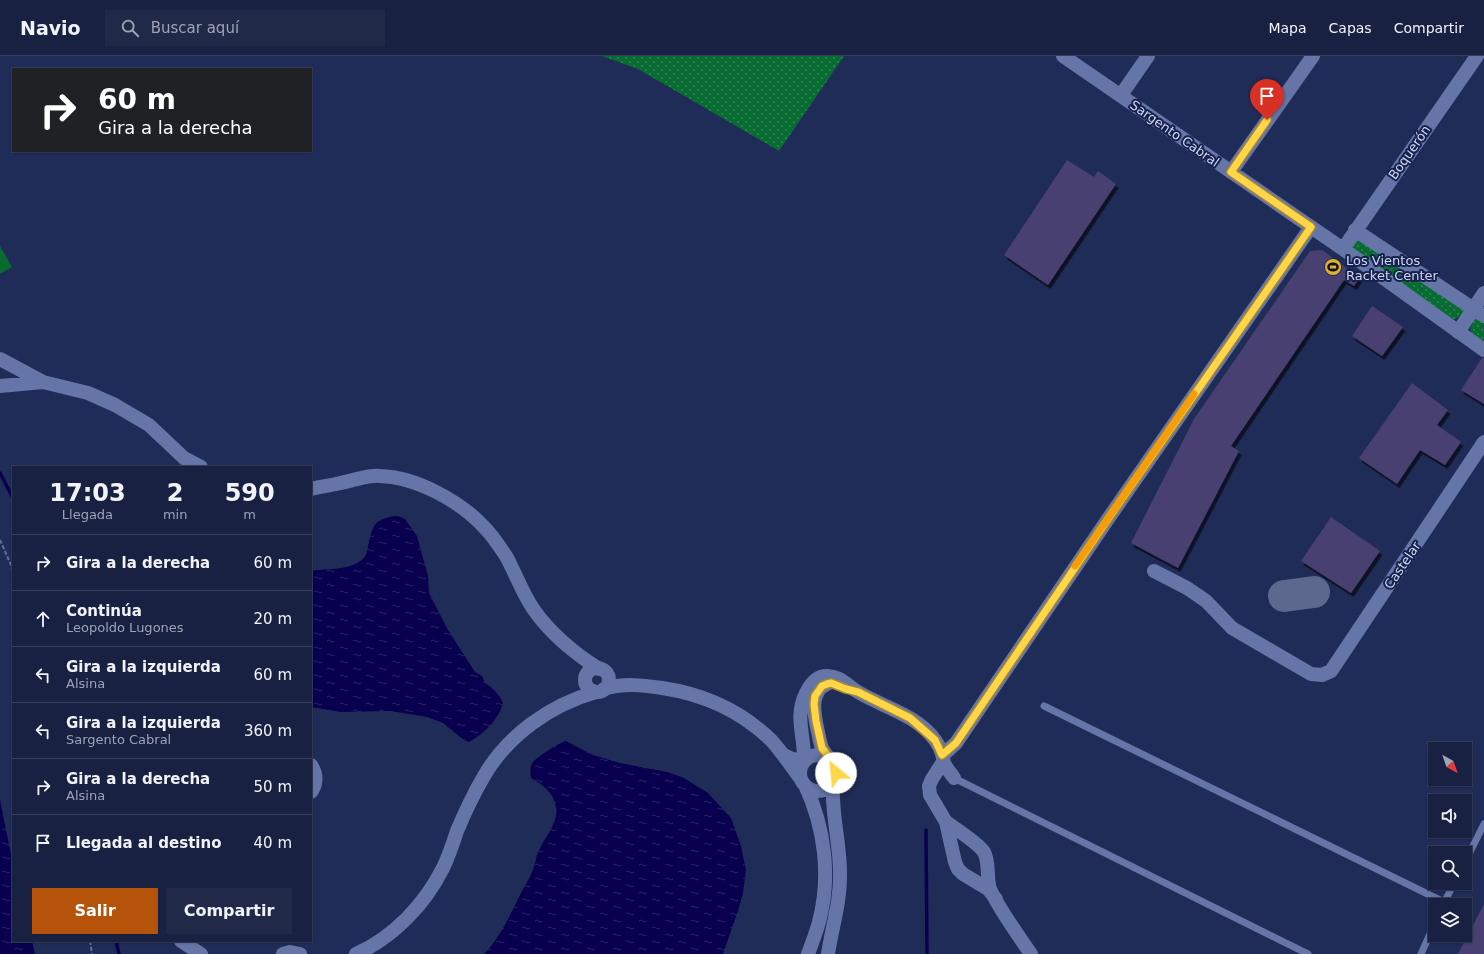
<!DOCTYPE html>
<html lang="es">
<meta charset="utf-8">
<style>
:root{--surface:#182142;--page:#212949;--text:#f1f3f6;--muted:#9fa3b2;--line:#363e5b;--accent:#b45309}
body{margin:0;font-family:"DejaVu Sans",sans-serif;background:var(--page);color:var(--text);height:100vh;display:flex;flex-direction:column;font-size:15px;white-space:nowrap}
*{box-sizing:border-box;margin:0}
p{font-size:13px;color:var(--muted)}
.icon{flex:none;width:22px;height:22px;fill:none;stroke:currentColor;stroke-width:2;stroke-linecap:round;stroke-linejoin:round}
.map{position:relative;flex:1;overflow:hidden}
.sheet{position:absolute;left:12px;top:410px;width:300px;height:476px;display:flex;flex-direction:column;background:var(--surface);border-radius:0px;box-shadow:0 1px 3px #0004,0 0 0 1px var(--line)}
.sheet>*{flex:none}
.top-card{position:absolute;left:12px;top:12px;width:300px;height:84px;border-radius:0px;box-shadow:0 1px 3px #0004,0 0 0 1px var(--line);background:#202124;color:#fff;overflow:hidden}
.needle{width:26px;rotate:140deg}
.buttons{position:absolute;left:1428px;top:686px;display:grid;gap:8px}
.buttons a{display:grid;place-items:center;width:44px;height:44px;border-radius:0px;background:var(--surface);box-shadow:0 1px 3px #0004,0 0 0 1px var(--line);font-size:20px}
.pin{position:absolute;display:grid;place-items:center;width:34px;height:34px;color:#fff;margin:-41px -17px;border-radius:50% 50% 50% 0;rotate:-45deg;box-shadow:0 0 4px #0007}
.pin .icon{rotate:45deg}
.me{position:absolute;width:44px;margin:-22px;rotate:332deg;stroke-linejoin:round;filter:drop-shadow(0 0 3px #0008)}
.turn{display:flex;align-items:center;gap:14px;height:84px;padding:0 20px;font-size:18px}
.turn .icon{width:52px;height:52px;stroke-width:2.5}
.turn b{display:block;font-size:28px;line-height:34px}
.eta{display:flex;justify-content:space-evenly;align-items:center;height:68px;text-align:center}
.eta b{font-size:24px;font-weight:800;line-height:28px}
.primary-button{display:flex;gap:8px;margin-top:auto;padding:8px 20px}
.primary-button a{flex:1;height:46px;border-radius:0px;background:var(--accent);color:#fff;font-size:16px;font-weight:800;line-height:46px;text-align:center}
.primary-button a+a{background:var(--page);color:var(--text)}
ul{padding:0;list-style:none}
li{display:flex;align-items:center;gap:12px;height:56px;padding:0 20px;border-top:1px solid var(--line)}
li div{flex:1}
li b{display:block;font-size:15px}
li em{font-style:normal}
header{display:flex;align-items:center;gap:24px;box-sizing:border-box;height:56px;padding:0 20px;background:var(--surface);border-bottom:1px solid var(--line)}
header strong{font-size:19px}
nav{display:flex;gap:22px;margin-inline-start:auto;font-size:14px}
.search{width:280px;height:36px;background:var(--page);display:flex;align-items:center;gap:10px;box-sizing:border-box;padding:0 14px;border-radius:0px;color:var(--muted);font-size:15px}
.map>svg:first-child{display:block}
</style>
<header>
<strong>Navio</strong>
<div class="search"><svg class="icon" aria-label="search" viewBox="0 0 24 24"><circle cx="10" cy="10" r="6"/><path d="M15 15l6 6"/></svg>Buscar aquí</div>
<nav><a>Mapa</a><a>Capas</a><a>Compartir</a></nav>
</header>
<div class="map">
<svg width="1484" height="898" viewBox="0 0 1484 898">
<defs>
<pattern id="grass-dots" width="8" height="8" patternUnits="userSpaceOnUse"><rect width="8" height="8" fill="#086b31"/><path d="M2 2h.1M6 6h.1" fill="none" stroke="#368659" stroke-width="1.8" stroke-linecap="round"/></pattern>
<pattern id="water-ripples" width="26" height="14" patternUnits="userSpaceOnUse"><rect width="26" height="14" fill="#08004e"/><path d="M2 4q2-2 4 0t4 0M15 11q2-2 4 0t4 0" fill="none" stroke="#2b2468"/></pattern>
<filter id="shadow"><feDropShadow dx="2.5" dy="4" stdDeviation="0" flood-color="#0009"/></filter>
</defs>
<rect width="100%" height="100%" fill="#202c58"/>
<path fill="url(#grass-dots)" d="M 602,0 L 844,0 L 779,95 L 638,13 Z
M 1357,183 L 1466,254 C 1461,259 1458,263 1451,264 L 1351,193 Z
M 1476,261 L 1484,266 L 1484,287 L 1472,279 L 1470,272 Z"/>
<path fill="#086b31" d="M 0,190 L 12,211 L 0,218 Z"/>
<path fill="url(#water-ripples)" d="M 396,460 L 401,461 L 405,463 L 417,480 L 428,520 L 429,537 L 448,574 L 475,616 L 482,620 L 485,627 C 492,631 500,639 503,647 C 499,663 484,678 469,686 L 464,684 L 443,667 L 427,661 L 391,655 L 341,656 L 311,651 L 311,515 C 328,512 351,515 364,502 C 367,499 367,494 368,490 C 373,470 373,463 396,460 Z
M 566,685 L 593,699 L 620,707 L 667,716 L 682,721 L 708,737 L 731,762 L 741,790 L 746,814 L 743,837 L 738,855 L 723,898 L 484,898 C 501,880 511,857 522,835 C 526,827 532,819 534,810 C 536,806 536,800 538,796 C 544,782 559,767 556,751 C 554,737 542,728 531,722 C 530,717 530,710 533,706 C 537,701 560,686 566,685 Z
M 0,744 L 13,808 L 13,885 L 32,885 L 35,898 L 0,898 Z"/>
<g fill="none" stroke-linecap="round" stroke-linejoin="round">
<path stroke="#08004e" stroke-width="3.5" d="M 0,417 L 13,442
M 926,774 L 927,898
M 116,885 L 119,898"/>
<path stroke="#5c688e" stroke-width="32" d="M 1284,540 L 1314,536"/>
</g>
<path fill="#473f70" filter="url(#shadow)" d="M 1067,104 L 1094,121 L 1098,115 L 1116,128 L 1048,229 L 1004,199 Z
M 1322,194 L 1360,222 L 1354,230 L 1344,224 L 1231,390 L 1239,395 L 1178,512 L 1131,487 L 1194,363 L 1310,195 Z
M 1372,250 L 1403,271 L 1382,300 L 1352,280 Z
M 1482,302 L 1484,302 L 1484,348 L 1461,334 Z
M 1412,327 L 1448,354 L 1437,369 L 1461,386 L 1445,409 L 1420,394 L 1397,428 L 1359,402 Z
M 1331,461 L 1380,495 L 1351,537 L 1301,505 Z
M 1484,848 L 1484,898 L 1458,898 Z"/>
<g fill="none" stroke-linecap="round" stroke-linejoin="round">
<path stroke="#657096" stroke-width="2" stroke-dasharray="4 2" stroke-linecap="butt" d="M 0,484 L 11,509 L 13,519
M 90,885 L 92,898"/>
<path stroke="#6575a8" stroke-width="7" d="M 1044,650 L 1444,846
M 954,722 L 1308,898
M 1465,806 L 1484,768
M 1443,849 L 1454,827
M 1421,898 L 1435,867"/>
<path stroke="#6575a8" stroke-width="14" d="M 1063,0 L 1343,193 L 1484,294
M 1121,39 L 1148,0
M 1231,116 L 1313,0
M 1355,174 L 1484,260
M 1343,193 L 1477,0
M 1458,276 L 1484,237
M 0,303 L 43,326 L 88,337 L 115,349 L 149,369 L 184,402 L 201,411
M 0,330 L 43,326
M 311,433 C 325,430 339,428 353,424 C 362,422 370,419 380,420 C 416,421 460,445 484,471 C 493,480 499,490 506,500 C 516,518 522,537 534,554 C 551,578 574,597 599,613
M 1154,515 L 1187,532 L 1206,545 L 1232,572 L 1311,618 L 1322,619 L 1331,615 L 1484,386
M585 624a12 12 0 1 1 24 0a12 12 0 1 1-24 0Z
M 827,628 C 808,636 815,661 818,676 C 819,681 820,687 822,692 C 823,695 827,699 829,702
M 604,633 C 623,627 642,629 662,632 C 703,638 741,655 771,684 C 782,696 791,710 801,723
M800 717a18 18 0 1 1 36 0a18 18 0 1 1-36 0Z
M 784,699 L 792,703 L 804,705 C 805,680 794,661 806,637 C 810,629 817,620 826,620 C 839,619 848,630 858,636 C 883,651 917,659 935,684 C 938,688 941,694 942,698 C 943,701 943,704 944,707 C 946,712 951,717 954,722
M 943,699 L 956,687 L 1110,460 L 1311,171
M 943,706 L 932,723 L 929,730 L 930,739 L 946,766 L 955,806 L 958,813 L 963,818 L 988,833 L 996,843
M 311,709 C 317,718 317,728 311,736
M 805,729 C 825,772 831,821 819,866 C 816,877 812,887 808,898
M 946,766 C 956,773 978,787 984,796 C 990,807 986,821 990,833 C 999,853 1018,879 1031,898
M 181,885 L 201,898
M 283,898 L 290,896 L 300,898
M 356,898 C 394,881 425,848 443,812 C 449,800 453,787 457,775 C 465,756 474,737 484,720 C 508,679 550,649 596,636
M 828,898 C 832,871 841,844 840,816 C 840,786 831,757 833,727"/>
</g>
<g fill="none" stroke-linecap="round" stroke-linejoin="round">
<g stroke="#a68a30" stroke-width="10">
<path id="route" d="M 836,717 L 833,706 L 822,692 L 816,665 L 814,648 L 815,640 L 822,630 L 827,628 L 831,627 L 846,633 L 858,636 L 910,662 L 935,684 L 942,699 L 956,687 L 1110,460 L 1311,171 L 1231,116 L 1267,64"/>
</g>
<use href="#route" stroke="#ffd54a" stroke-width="7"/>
<path stroke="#f59e0b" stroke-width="7" d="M 1075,510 L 1194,338"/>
</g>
<defs>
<g id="stadium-disc" transform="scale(0.9)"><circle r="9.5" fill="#dbb233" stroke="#17214d"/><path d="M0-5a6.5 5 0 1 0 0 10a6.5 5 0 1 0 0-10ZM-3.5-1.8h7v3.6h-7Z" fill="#111"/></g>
</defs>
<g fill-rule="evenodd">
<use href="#stadium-disc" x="1333" y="211"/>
</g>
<g text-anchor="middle" stroke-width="4" stroke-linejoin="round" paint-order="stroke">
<g font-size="13" fill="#cdd7f3" stroke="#17214d">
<text transform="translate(1175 77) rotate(35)" y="5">Sargento Cabral</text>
<text transform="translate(1409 96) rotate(-55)" y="5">Boquerón</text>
<text transform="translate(1402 509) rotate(-56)" y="5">Castelar</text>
</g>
<g font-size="13" fill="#cdd7f3" stroke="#17214d" text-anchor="start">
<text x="1346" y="209">Los Vientos<tspan x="1346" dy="15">Racket Center</tspan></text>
</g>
</g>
</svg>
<div class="buttons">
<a><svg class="needle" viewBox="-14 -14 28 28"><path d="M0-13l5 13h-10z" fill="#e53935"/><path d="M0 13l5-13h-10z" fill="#9fa3b2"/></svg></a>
<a><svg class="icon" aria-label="sound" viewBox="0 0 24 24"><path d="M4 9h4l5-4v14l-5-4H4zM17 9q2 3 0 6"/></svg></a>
<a><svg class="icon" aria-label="search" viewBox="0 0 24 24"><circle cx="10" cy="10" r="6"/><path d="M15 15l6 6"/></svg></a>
<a><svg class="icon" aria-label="layers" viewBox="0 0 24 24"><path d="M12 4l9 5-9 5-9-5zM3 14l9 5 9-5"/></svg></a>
</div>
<div class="pin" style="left:1267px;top:64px;background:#d93025"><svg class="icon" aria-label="arrive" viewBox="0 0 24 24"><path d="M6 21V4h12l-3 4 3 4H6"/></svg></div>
<svg class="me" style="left:836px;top:717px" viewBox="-20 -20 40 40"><circle r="19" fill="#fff"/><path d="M0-13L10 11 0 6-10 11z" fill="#ffd54a"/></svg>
<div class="top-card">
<div class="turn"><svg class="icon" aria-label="right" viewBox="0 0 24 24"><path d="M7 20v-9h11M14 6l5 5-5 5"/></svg><div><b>60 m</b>Gira a la derecha</div></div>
</div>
<section class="sheet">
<div class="eta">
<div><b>17:03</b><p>Llegada</p></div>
<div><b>2</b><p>min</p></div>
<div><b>590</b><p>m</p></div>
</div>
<ul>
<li><svg class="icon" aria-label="right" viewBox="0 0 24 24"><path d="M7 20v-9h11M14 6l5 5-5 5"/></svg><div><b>Gira a la derecha</b></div><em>60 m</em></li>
<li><svg class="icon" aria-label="ahead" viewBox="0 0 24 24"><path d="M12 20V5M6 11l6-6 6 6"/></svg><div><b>Continúa</b><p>Leopoldo Lugones</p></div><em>20 m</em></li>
<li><svg class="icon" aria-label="left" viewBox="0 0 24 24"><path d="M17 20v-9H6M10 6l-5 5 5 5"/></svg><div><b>Gira a la izquierda</b><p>Alsina</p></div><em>60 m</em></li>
<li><svg class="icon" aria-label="left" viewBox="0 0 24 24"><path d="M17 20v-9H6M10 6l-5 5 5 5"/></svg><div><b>Gira a la izquierda</b><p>Sargento Cabral</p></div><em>360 m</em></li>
<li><svg class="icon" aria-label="right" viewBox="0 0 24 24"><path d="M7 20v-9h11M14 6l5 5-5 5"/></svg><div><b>Gira a la derecha</b><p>Alsina</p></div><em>50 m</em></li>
<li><svg class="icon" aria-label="arrive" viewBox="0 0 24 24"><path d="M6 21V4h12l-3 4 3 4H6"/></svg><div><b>Llegada al destino</b></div><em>40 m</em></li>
</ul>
<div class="primary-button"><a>Salir</a><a>Compartir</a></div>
</section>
</div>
